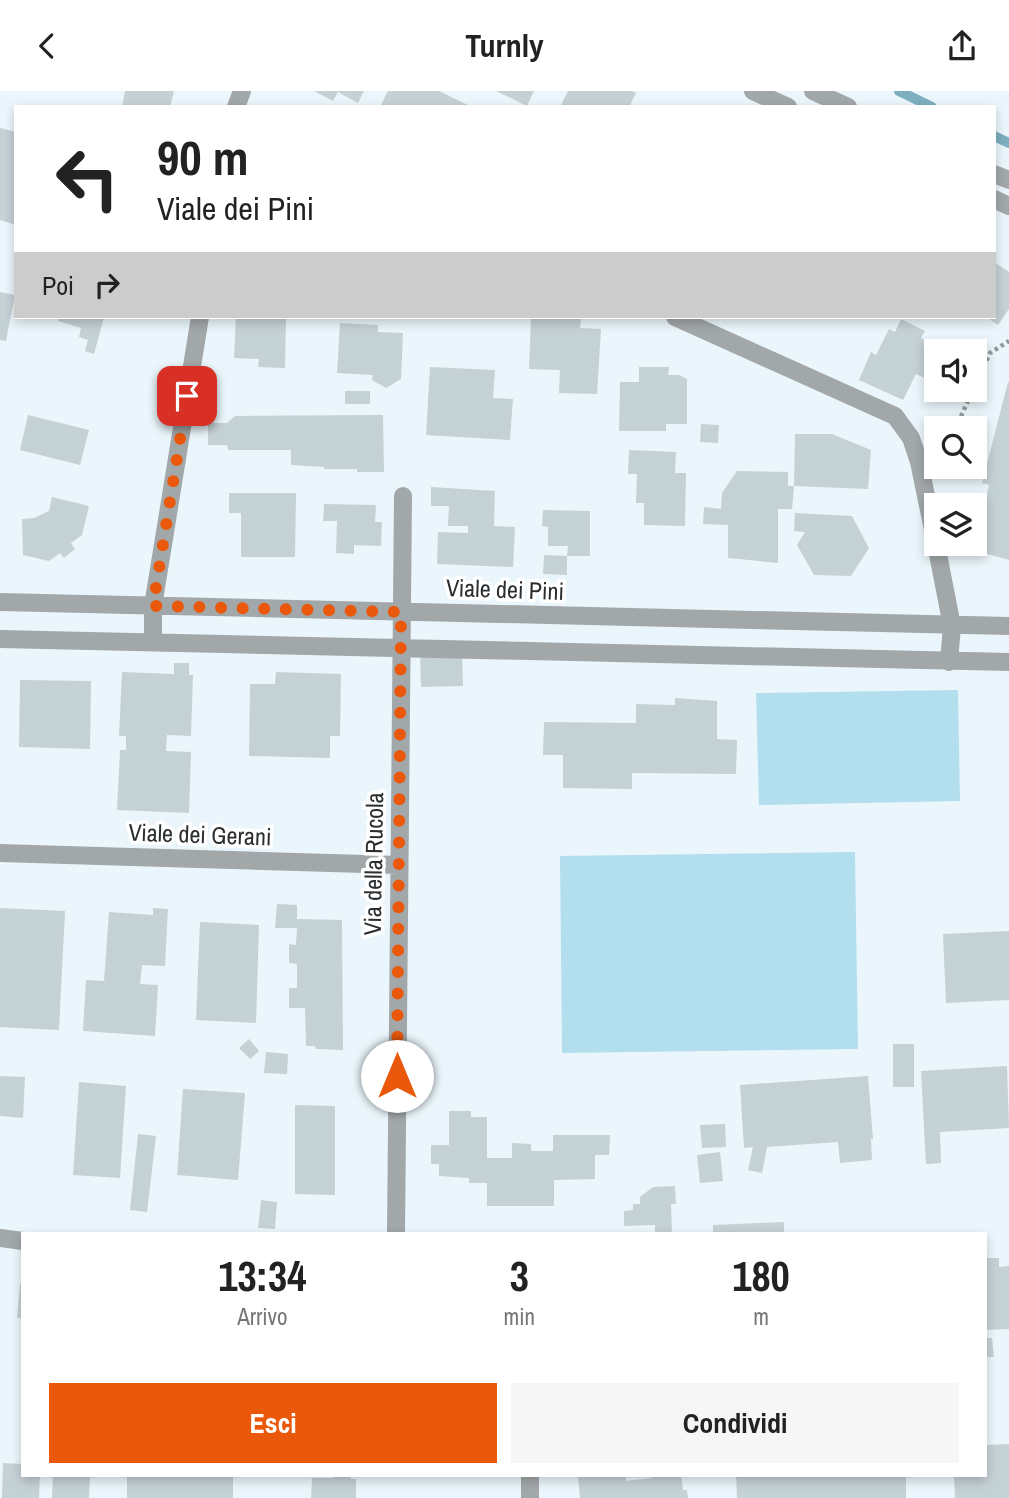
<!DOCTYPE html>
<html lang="it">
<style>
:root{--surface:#fff;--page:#f6f6f6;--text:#222;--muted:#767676;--accent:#ea580c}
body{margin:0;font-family:"Archivo Narrow",sans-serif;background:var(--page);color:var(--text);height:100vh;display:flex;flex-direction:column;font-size:26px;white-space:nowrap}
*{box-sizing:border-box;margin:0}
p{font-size:23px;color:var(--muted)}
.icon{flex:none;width:38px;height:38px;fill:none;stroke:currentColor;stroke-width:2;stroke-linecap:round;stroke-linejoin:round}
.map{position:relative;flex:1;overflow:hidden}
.sheet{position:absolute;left:21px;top:1141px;width:966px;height:245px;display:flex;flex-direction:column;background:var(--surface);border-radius:0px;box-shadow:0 4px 10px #0003}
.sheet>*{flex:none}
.top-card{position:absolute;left:14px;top:14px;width:982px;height:214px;border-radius:0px;box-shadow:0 4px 10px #0003;background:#fff;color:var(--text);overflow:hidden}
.fabs{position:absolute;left:924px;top:248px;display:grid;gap:14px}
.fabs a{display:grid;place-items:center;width:63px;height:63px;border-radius:0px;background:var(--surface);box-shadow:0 4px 10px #0003;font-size:35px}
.pin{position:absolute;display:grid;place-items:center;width:60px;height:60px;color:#fff;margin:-30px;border-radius:14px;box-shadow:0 4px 10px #0006}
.me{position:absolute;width:77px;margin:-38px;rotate:0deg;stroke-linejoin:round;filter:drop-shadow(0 0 5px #0008)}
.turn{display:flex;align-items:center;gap:24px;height:147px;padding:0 28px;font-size:32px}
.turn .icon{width:91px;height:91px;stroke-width:2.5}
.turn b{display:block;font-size:49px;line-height:60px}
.then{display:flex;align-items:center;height:66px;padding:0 28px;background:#0003;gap:14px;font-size:26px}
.eta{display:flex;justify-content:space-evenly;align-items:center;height:119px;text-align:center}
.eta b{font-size:42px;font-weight:800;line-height:49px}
.primary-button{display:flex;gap:14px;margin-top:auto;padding:14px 28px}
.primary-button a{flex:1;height:80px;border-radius:0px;background:var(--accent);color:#fff;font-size:28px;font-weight:800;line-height:80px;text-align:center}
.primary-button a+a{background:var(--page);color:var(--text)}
header{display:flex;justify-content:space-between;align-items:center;height:91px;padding:0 28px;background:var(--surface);font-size:32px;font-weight:800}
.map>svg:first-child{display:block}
</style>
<header><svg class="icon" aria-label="back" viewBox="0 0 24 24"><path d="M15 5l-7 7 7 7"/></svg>Turnly<svg class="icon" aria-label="share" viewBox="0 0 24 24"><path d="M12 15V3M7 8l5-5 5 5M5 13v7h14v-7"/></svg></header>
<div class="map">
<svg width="1009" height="1407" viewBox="0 0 1009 1407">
<rect width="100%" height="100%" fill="#eaf6fb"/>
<path fill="#b2deee" d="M 958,599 L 960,710 L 759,714 L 756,602 Z
M 855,761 L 858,958 L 562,962 L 560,765 Z"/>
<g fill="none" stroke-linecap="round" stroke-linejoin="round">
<path stroke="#7cafc0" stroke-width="10" d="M 899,0 L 932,16
M 994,45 L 1009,52"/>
</g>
<path fill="#c4d1d5" d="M 125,0 L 174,0 L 170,16 L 122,16 Z
M 314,0 L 364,0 L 358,12 L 338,1 L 333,10 Z
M 388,0 L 439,0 L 472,16 L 380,16 Z
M 496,0 L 534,0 L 527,15 Z
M 568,0 L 632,0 L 636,2 L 629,16 L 560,16 Z
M 0,37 L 16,41 L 16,134 L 0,129 Z
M 994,171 L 1009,181 L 1009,218 L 998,234 L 986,226 L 994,226 Z
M 0,201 L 15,204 L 6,250 L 0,249 Z
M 60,226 L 104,226 L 94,263 L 85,260 L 88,249 L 79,246 L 81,237 L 58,230 Z
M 236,226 L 286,226 L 285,277 L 258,276 L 259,268 L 234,267 Z
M 531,226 L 581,226 L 580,237 L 601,238 L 597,303 L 559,302 L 560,279 L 529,278 Z
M 901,228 L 925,240 L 921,247 L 940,256 L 932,273 L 936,275 L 929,289 L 916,283 L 903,309 L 859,289 L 871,261 L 876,264 L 889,238 L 895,241 Z
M 340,232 L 378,234 L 378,241 L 403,242 L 401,288 L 386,297 L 372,289 L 373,284 L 337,282 Z
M 430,276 L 495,279 L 493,307 L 513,308 L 510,349 L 426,344 Z
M 639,276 L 669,276 L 668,284 L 679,284 L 687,288 L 687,333 L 666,333 L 666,340 L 619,340 L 620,291 L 639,291 Z
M 1008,291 L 1009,291 L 1009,469 L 973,459 L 989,394 L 982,392 Z
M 345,300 L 370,300 L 370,313 L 345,313 Z
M 28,324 L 89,339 L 80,374 L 20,359 Z
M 383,324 L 384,381 L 357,381 L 357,378 L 324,378 L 324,376 L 291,374 L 291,359 L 228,359 L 227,354 L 208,354 L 208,332 L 227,332 L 235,325 Z
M 701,333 L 719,334 L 718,352 L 700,351 Z
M 795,343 L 832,343 L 871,359 L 868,398 L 794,395 Z
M 629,359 L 676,361 L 675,382 L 686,382 L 685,435 L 644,434 L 644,412 L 636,412 L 637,383 L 628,383 Z
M 737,380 L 788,381 L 788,395 L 794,395 L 792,418 L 778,418 L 778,472 L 728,467 L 728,434 L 703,433 L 704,416 L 721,418 L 722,402 Z
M 431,396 L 495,400 L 494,435 L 515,436 L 513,476 L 437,473 L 438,441 L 468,442 L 468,435 L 448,435 L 449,415 L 431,415 Z
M 229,402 L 296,402 L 295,466 L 241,466 L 241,422 L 229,422 Z
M 52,406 L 89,415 L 82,444 L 71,452 L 75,458 L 64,467 L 60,462 L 49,470 L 23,464 L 22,428 L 34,427 L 49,420 Z
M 324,413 L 376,414 L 375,431 L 382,431 L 381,455 L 354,454 L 354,463 L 336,462 L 337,430 L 323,430 Z
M 543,419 L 590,420 L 590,465 L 567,465 L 568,455 L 548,455 L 548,436 L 542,435 Z
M 795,422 L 852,425 L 869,457 L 851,485 L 814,484 L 797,454 L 805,441 L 794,440 Z
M 544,464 L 567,465 L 567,484 L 543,483 Z
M 420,559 L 462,559 L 463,595 L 421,596 Z
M 174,572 L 189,572 L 189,584 L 193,584 L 191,645 L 167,644 L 166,660 L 191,661 L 189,722 L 117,719 L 120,659 L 126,659 L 126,645 L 119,645 L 122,581 L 174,583 Z
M 276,581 L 341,583 L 340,645 L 330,645 L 330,667 L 249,665 L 250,593 L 275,593 Z
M 20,589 L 91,590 L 90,658 L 19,656 Z
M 675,607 L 717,610 L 717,648 L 737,649 L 736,683 L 632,682 L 632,698 L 563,697 L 563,664 L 543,664 L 544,631 L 636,632 L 636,613 L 675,614 Z
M 277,813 L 297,814 L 297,828 L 342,829 L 343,959 L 316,958 L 315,955 L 306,955 L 305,917 L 289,917 L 289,897 L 297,897 L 297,873 L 289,872 L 289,853 L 296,854 L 297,837 L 275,837 Z
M 0,817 L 65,820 L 59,939 L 0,936 Z
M 153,817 L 168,818 L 165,875 L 142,874 L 140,893 L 158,894 L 155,945 L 83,940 L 86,889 L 104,890 L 109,821 L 153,824 Z
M 200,831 L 259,834 L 256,932 L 196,929 Z
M 1009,840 L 1009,909 L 946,912 L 943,843 Z
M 249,948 L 259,960 L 250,968 L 239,957 Z
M 893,953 L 914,953 L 914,996 L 893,996 Z
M 266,961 L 288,963 L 287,983 L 264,982 Z
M 1007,975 L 1009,1037 L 940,1041 L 941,1072 L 926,1073 L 921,980 Z
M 0,985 L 25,986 L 23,1027 L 0,1025 Z
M 868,985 L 873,1048 L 871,1048 L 872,1069 L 840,1072 L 838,1051 L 767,1056 L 762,1082 L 748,1079 L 753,1056 L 744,1057 L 740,994 Z
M 79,991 L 126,995 L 120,1087 L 73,1084 Z
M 183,998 L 245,1002 L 238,1089 L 177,1084 Z
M 295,1014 L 335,1015 L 335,1104 L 295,1103 Z
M 449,1020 L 471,1020 L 471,1026 L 487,1026 L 487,1067 L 512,1067 L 512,1052 L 531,1053 L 531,1060 L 553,1060 L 553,1044 L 610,1044 L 609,1064 L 595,1064 L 595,1088 L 554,1089 L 554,1115 L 487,1115 L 487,1092 L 469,1092 L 469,1087 L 439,1085 L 439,1073 L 431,1073 L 431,1054 L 449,1054 Z
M 725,1033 L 726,1056 L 702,1057 L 700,1034 Z
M 138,1043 L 156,1045 L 147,1121 L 130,1119 Z
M 720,1061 L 723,1090 L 700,1092 L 697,1064 Z
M 675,1095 L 676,1113 L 671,1113 L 672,1143 L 655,1143 L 655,1134 L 624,1135 L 624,1120 L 633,1119 L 633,1113 L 640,1113 L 640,1106 L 653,1096 Z
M 261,1109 L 277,1111 L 275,1138 L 258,1137 Z
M 784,1131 L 784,1143 L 713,1143 L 713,1134 Z
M 985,1167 L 999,1167 L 999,1176 L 1009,1175 L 1009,1238 L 985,1239 Z
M 20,1193 L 23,1193 L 23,1227 L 17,1227 Z
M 985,1247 L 992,1247 L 994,1266 L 985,1266 Z
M 1009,1353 L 1009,1407 L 955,1407 L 954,1384 L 985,1384 L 985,1354 Z
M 3,1372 L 23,1373 L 23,1384 L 40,1384 L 39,1407 L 2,1407 Z
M 53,1384 L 90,1384 L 89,1407 L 52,1407 Z
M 127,1384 L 233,1385 L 233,1407 L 127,1407 Z
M 333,1384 L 351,1384 L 351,1388 L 356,1388 L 356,1407 L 311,1407 L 312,1387 L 333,1387 Z
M 578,1384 L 626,1384 L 626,1390 L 652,1387 L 652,1384 L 681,1384 L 683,1399 L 687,1399 L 688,1407 L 580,1407 Z
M 736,1384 L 906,1384 L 906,1407 L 737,1407 Z"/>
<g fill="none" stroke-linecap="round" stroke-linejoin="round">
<path stroke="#91999d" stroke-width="4.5" stroke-dasharray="3.5 3.5" stroke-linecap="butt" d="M 975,295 L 990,262 L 1009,250
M 947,338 L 956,336 L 973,299"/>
<path stroke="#a2a7a9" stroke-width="18" d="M 753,0 L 788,16
M 813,0 L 848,16
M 236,16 L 242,0
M 994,83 L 1009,89
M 994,108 L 1009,115
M 675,226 L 895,325 L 911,347 L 919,371 L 936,453
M 936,453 L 952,535 L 949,571
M 0,511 L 1009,535
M 0,548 L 1009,571
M 153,551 L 153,515 L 200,226
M 0,762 L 398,774
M 396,1143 L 403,405
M 0,1147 L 23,1150
M 530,1407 L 530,1384"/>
</g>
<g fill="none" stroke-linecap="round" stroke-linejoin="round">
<path stroke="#ea580c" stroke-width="12" stroke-dasharray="0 21.6" d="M 187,305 L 153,515 L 401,521 L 397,985"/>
</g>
<g text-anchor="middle" stroke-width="7" stroke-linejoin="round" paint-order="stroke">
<g font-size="24" fill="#2a2e30" stroke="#fff">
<text transform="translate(505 499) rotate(2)" y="8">Viale dei Pini</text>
<text transform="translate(200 744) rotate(2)" y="8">Viale dei Gerani</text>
<text transform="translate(374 773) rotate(-89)" y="8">Via della Rucola</text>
</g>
</g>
</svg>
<div class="fabs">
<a><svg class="icon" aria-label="sound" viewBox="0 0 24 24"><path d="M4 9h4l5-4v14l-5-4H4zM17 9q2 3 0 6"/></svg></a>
<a><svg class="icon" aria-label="search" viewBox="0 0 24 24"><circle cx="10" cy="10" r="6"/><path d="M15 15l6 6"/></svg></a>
<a><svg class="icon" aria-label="layers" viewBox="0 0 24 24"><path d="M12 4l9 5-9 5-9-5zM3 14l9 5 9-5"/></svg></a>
</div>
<div class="pin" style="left:187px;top:305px;background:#d93025"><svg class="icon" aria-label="arrive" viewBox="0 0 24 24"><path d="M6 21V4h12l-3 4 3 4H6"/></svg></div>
<svg class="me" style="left:397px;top:985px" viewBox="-20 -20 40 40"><circle r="19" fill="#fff"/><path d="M0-13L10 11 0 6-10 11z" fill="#ea580c"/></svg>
<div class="top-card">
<div class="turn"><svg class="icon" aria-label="left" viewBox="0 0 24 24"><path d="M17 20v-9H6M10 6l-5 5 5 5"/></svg><div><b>90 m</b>Viale dei Pini</div></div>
<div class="then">Poi<svg class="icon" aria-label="right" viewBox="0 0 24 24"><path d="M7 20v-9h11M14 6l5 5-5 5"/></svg></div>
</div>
<section class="sheet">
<div class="eta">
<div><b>13:34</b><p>Arrivo</p></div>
<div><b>3</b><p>min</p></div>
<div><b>180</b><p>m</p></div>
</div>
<div class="primary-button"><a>Esci</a><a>Condividi</a></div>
</section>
</div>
